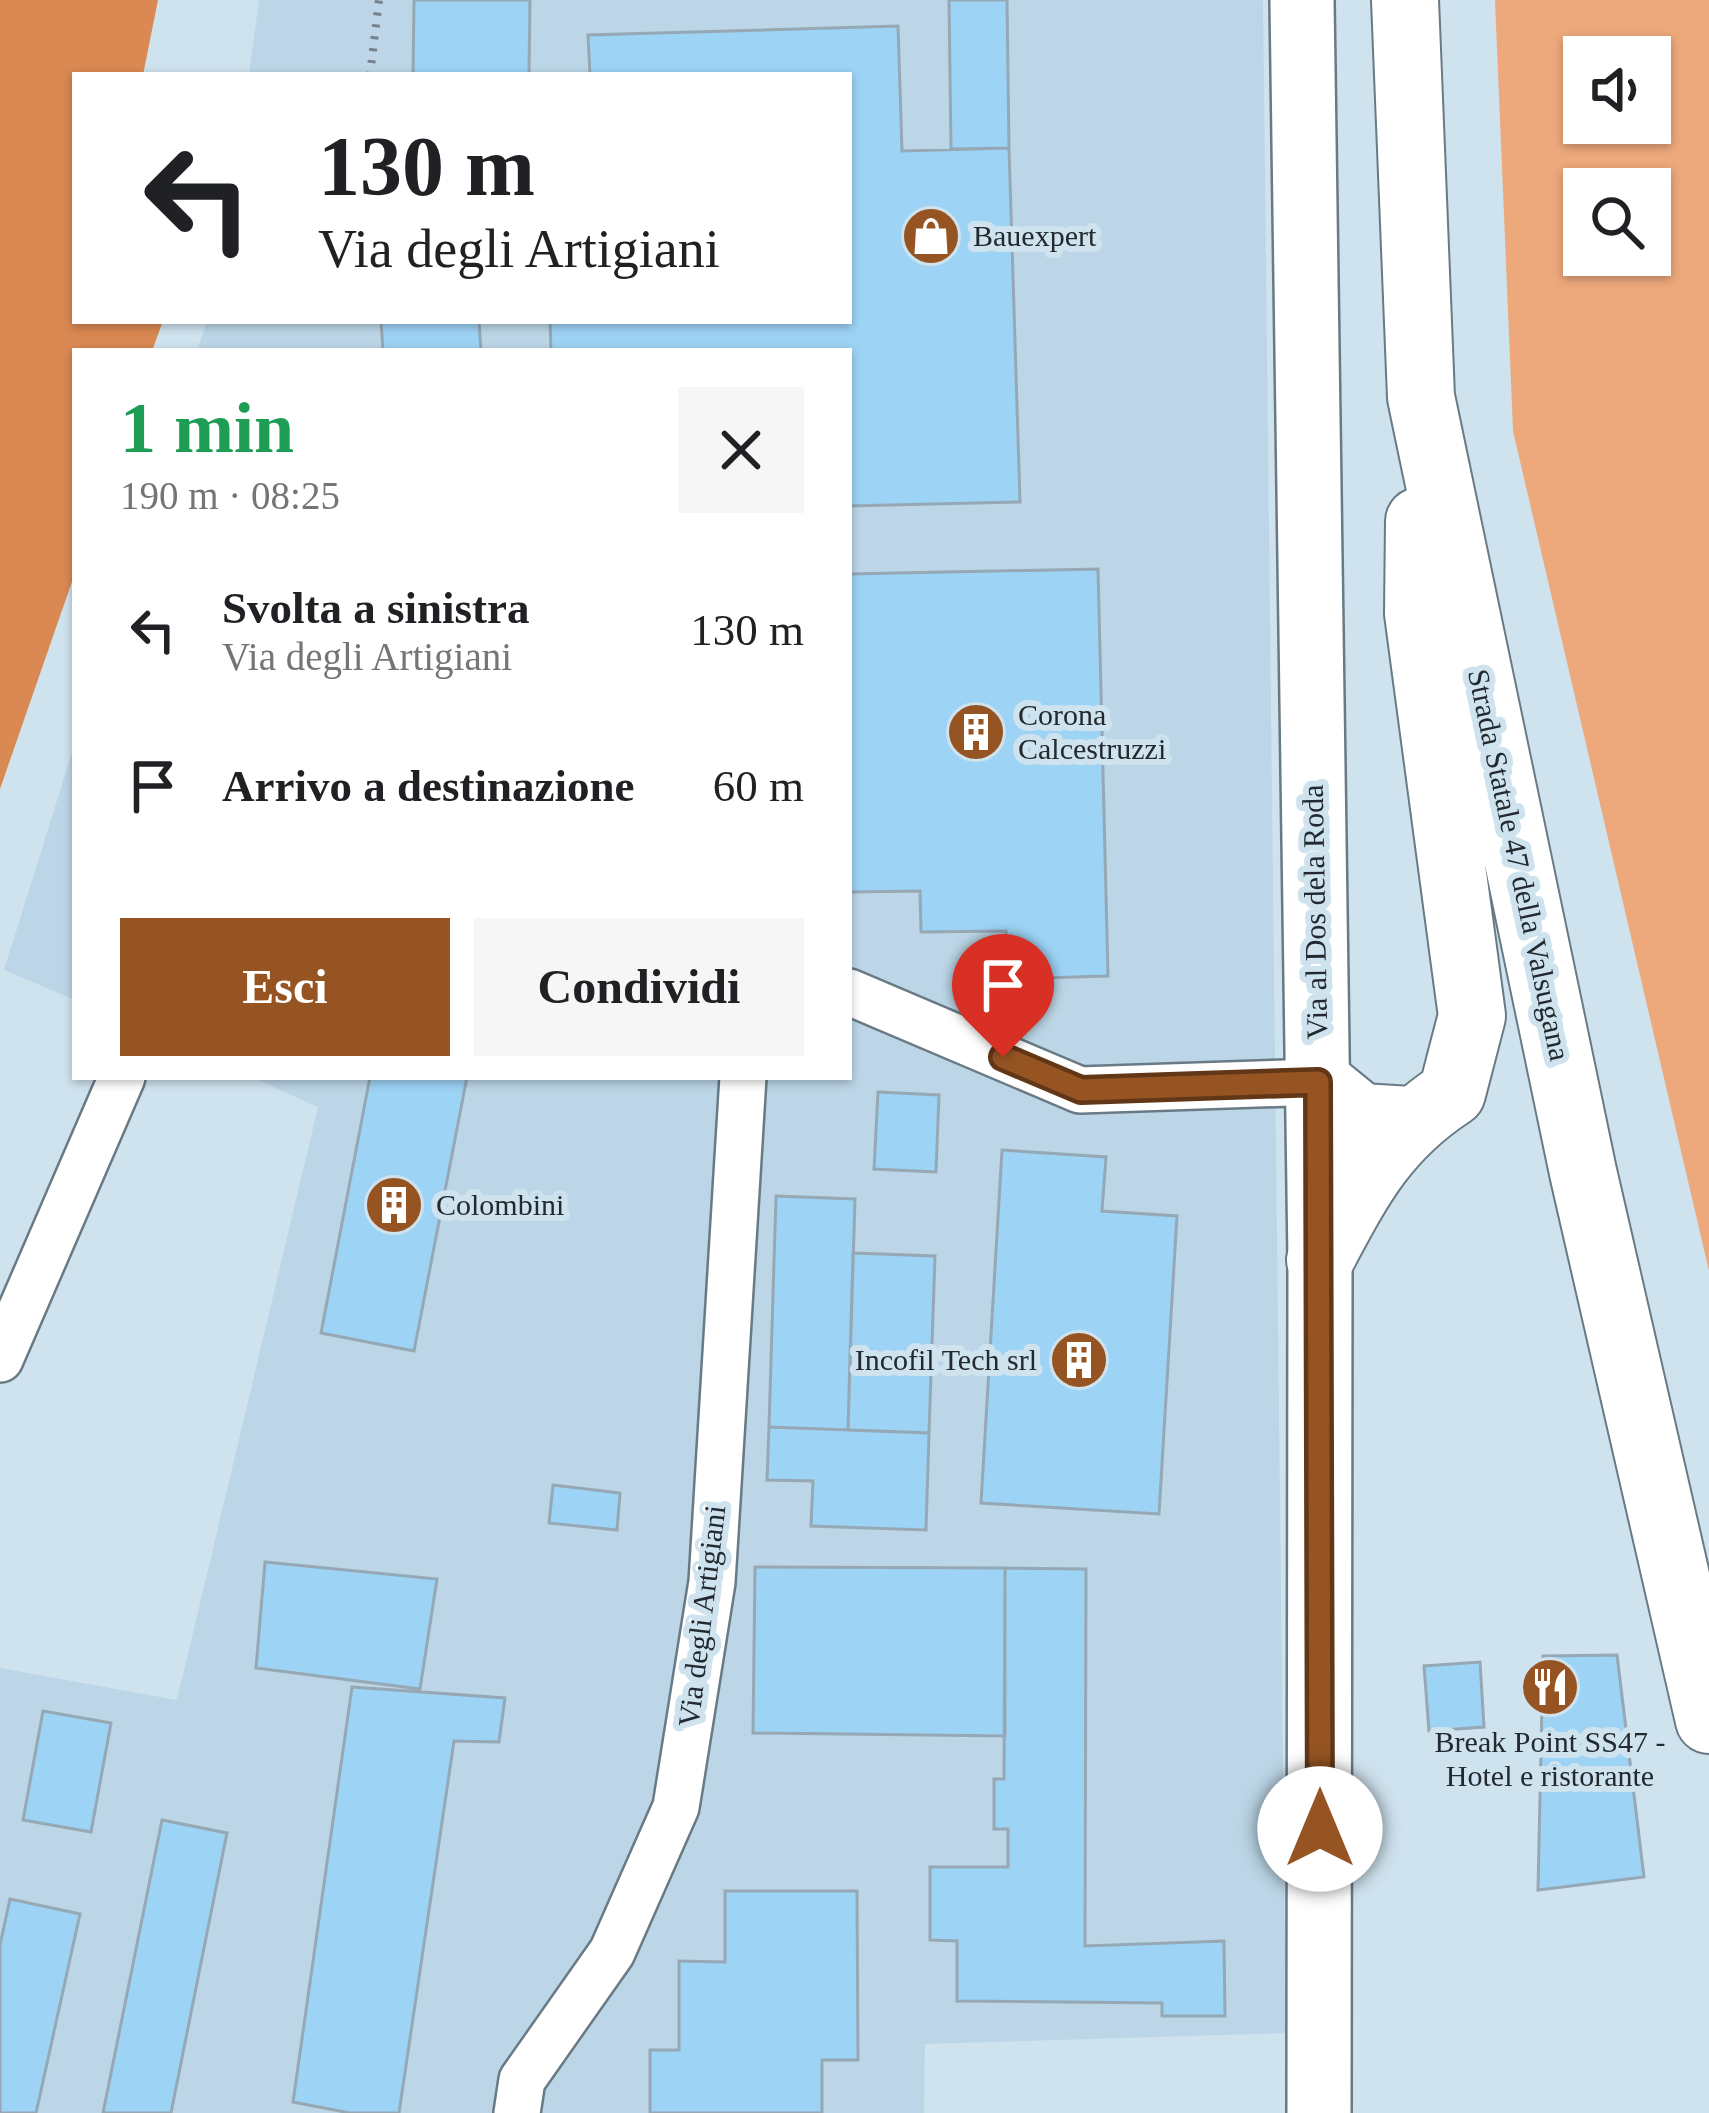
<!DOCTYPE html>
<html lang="it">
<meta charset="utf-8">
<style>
:root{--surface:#fff;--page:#f6f6f6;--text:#202124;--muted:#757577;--accent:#965423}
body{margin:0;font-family:Georgia,serif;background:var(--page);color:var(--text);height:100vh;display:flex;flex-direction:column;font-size:45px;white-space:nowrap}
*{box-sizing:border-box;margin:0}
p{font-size:39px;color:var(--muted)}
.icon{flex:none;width:66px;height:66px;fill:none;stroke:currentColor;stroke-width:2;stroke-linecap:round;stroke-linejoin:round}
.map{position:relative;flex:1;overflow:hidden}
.sheet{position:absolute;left:72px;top:348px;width:780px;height:732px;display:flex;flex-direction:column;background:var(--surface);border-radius:0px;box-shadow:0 3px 9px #0004}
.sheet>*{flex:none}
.top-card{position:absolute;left:72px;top:72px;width:780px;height:252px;border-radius:0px;box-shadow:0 3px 9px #0004;background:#fff;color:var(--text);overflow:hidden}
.buttons{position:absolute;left:1563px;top:36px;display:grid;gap:24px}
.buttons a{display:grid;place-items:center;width:108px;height:108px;border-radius:0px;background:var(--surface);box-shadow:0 3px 9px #0004;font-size:60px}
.pin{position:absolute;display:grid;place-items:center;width:102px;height:102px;color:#fff;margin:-123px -51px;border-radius:50% 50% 50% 0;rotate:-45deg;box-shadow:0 0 12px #0007}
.pin .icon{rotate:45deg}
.me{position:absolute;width:132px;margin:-66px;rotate:0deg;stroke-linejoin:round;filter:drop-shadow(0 0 9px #0008)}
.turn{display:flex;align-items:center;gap:42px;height:252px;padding:0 48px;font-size:54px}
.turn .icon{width:156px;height:156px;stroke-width:2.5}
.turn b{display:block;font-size:84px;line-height:102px}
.round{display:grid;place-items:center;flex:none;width:126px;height:126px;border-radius:0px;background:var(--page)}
.overview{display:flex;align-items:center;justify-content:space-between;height:204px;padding:0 48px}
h1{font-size:72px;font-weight:700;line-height:90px;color:#1e9e55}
.primary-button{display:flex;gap:24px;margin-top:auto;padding:24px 48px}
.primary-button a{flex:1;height:138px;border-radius:0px;background:var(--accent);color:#fff;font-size:48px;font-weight:700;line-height:138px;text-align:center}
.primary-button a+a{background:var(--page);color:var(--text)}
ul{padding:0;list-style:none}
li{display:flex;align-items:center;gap:36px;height:156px;padding:0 48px}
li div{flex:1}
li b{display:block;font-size:45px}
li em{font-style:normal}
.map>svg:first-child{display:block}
</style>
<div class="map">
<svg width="1709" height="2113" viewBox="0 0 1709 2113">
<rect width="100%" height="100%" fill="#cfe3ef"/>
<path fill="#bcd6e7" d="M 259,0 L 1263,0 L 1286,2033 L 925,2044 L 924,2113 L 0,2113 L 0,1668 L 177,1700 L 318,1107 L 251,1077 L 849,1077 L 849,351 L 197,351 L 207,321 L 849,321 L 849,75 L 249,75 Z
M 75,743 L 75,1000 L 4,970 Z"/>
<path fill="#eda87b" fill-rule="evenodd" d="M 1495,0 L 1709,0 L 1709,1271 L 1513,431 ZM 1584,57 L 1650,57 L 1650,123 L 1584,123 ZM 1584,189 L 1650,189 L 1650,255 L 1584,255 Z"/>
<path fill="#da8952" d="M 0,0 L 158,0 L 143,75 L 75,75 L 75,321 L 163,321 L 152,351 L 75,351 L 75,573 L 0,789 Z"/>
<path fill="#9dd3f5" stroke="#96a8b4" stroke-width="3" d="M 414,0 L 530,0 L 529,75 L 413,75 Z
M 949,0 L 1007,0 L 1009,148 L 951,149 Z
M 898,26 L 902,151 L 1009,148 L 1020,502 L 849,506 L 849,351 L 551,351 L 550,321 L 849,321 L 849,75 L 590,75 L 588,35 Z
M 381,321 L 479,321 L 481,351 L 383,351 Z
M 1098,569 L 1108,976 L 1007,979 L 1006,931 L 921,932 L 920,891 L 849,892 L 849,574 Z
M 370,1077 L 467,1077 L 414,1351 L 321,1333 Z
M 878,1092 L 939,1095 L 936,1172 L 874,1169 Z
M 1002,1150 L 1106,1157 L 1102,1211 L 1177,1216 L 1159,1514 L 981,1503 Z
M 776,1196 L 855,1199 L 848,1430 L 769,1427 Z
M 853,1253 L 935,1256 L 929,1433 L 848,1430 Z
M 769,1427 L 929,1433 L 926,1530 L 811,1526 L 813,1481 L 767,1480 Z
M 553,1485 L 620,1493 L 617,1530 L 549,1523 Z
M 265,1562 L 437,1579 L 420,1689 L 256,1668 Z
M 755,1567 L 1005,1568 L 1005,1736 L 753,1733 Z
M 1005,1568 L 1086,1569 L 1085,1946 L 1224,1941 L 1225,2016 L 1162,2016 L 1162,2003 L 957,2001 L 957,1941 L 930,1940 L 930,1867 L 1008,1867 L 1008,1829 L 994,1829 L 994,1779 L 1004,1779 Z
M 1617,1655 L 1644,1877 L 1538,1890 L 1543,1656 Z
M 1480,1662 L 1484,1727 L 1429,1731 L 1424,1666 Z
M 352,1687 L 505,1698 L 499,1742 L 454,1741 L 399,2113 L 350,2113 L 293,2102 Z
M 43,1711 L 111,1723 L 91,1832 L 23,1820 Z
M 162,1820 L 227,1833 L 171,2113 L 103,2113 Z
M 725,1891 L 857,1891 L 858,2060 L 822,2060 L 822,2113 L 650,2113 L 650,2050 L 679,2050 L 679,1961 L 725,1962 Z
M 10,1899 L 80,1914 L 36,2113 L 0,2113 L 0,1945 Z"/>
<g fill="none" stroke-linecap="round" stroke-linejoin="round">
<g stroke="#697a85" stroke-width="50">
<path id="street" d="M 849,992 L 1080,1090 L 1318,1082
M 0,1359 L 122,1077
M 517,2113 L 522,2080 L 612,1952 L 676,1807 L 712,1582 L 743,1077"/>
</g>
<g stroke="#697a85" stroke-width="68">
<path id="secondary" d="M 1302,0 L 1320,1260 L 1319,2113"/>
</g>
<g stroke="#697a85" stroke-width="70">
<path id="highway" d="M 1405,0 L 1421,397 L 1583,1172 L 1709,1720
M 1318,1082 L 1361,1117 L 1410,1120
M 1320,1260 C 1358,1189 1383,1138 1452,1093 L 1472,1016 L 1418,613 L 1419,521"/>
</g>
<path stroke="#75828b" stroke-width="8" stroke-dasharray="3 9" stroke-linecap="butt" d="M 370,75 L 379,0"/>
<use href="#street" stroke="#fff" stroke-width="45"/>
<use href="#secondary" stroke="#fff" stroke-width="63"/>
<use href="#highway" stroke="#fff" stroke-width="66"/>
</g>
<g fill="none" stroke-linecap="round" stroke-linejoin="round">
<g stroke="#623717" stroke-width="30">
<path id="route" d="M 1003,1057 L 1081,1090 L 1318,1082 L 1320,1829"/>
</g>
<use href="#route" stroke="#965423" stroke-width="21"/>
</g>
<defs>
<g id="shop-disc" transform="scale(3)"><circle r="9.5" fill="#965423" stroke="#cfe3ef"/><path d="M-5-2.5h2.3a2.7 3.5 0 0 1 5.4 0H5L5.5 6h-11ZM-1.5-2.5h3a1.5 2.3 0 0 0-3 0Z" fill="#fff"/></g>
<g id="building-disc" transform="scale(3)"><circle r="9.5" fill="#965423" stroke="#cfe3ef"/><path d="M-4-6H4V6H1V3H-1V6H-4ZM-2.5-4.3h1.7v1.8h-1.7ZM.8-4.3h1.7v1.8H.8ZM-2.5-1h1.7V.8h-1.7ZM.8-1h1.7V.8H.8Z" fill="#fff"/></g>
<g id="restaurant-disc" transform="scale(3)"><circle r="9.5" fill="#965423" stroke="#cfe3ef"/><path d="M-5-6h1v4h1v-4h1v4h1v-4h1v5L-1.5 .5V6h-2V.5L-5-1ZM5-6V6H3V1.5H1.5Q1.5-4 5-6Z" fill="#fff"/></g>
</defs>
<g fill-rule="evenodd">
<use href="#shop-disc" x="931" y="236"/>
<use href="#building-disc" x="976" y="732"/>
<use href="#building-disc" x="394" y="1205"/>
<use href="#building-disc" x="1079" y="1360"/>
<use href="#restaurant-disc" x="1550" y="1687"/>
</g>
<g text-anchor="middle" stroke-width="12" stroke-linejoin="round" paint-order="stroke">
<g font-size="30" fill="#232a2f" stroke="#cfe3ef" text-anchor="start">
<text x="973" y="246">Bauexpert</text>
<text x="1018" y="725">Corona<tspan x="1018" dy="34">Calcestruzzi</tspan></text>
<text x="436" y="1215">Colombini</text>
<text x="1037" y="1370" text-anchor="end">Incofil Tech srl</text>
<text x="1550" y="1752" text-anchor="middle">Break Point SS47 -<tspan x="1550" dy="34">Hotel e ristorante</tspan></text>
</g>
<g font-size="30" fill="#232a2f" stroke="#cfe3ef">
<text transform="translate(1519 865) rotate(78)" y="10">Strada Statale 47 della Valsugana</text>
<text transform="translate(1315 912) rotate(-91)" y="10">Via al Dos dela Roda</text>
<text transform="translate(702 1616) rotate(-83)" y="10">Via degli Artigiani</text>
</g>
</g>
</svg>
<div class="buttons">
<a><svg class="icon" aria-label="sound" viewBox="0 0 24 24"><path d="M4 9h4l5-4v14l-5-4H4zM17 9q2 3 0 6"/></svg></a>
<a><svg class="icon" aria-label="search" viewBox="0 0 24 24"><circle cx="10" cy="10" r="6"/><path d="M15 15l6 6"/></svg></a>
</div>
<div class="pin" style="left:1003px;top:1057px;background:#d93025"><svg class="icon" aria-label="arrive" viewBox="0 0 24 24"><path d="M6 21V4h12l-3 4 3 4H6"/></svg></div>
<svg class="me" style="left:1320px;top:1829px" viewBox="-20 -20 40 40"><circle r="19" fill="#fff"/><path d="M0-13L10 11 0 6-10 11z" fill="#965423"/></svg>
<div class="top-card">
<div class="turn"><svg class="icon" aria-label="left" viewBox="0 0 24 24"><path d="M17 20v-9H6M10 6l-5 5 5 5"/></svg><div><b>130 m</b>Via degli Artigiani</div></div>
</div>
<section class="sheet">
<div class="overview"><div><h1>1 min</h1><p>190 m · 08:25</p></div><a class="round"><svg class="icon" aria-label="close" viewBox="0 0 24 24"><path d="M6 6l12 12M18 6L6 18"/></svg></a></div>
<ul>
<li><svg class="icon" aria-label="left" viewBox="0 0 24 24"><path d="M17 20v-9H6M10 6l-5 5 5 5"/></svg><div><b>Svolta a sinistra</b><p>Via degli Artigiani</p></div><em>130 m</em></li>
<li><svg class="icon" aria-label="arrive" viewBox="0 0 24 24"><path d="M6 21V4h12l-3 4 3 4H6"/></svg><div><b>Arrivo a destinazione</b></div><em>60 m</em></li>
</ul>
<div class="primary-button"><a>Esci</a><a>Condividi</a></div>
</section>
</div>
